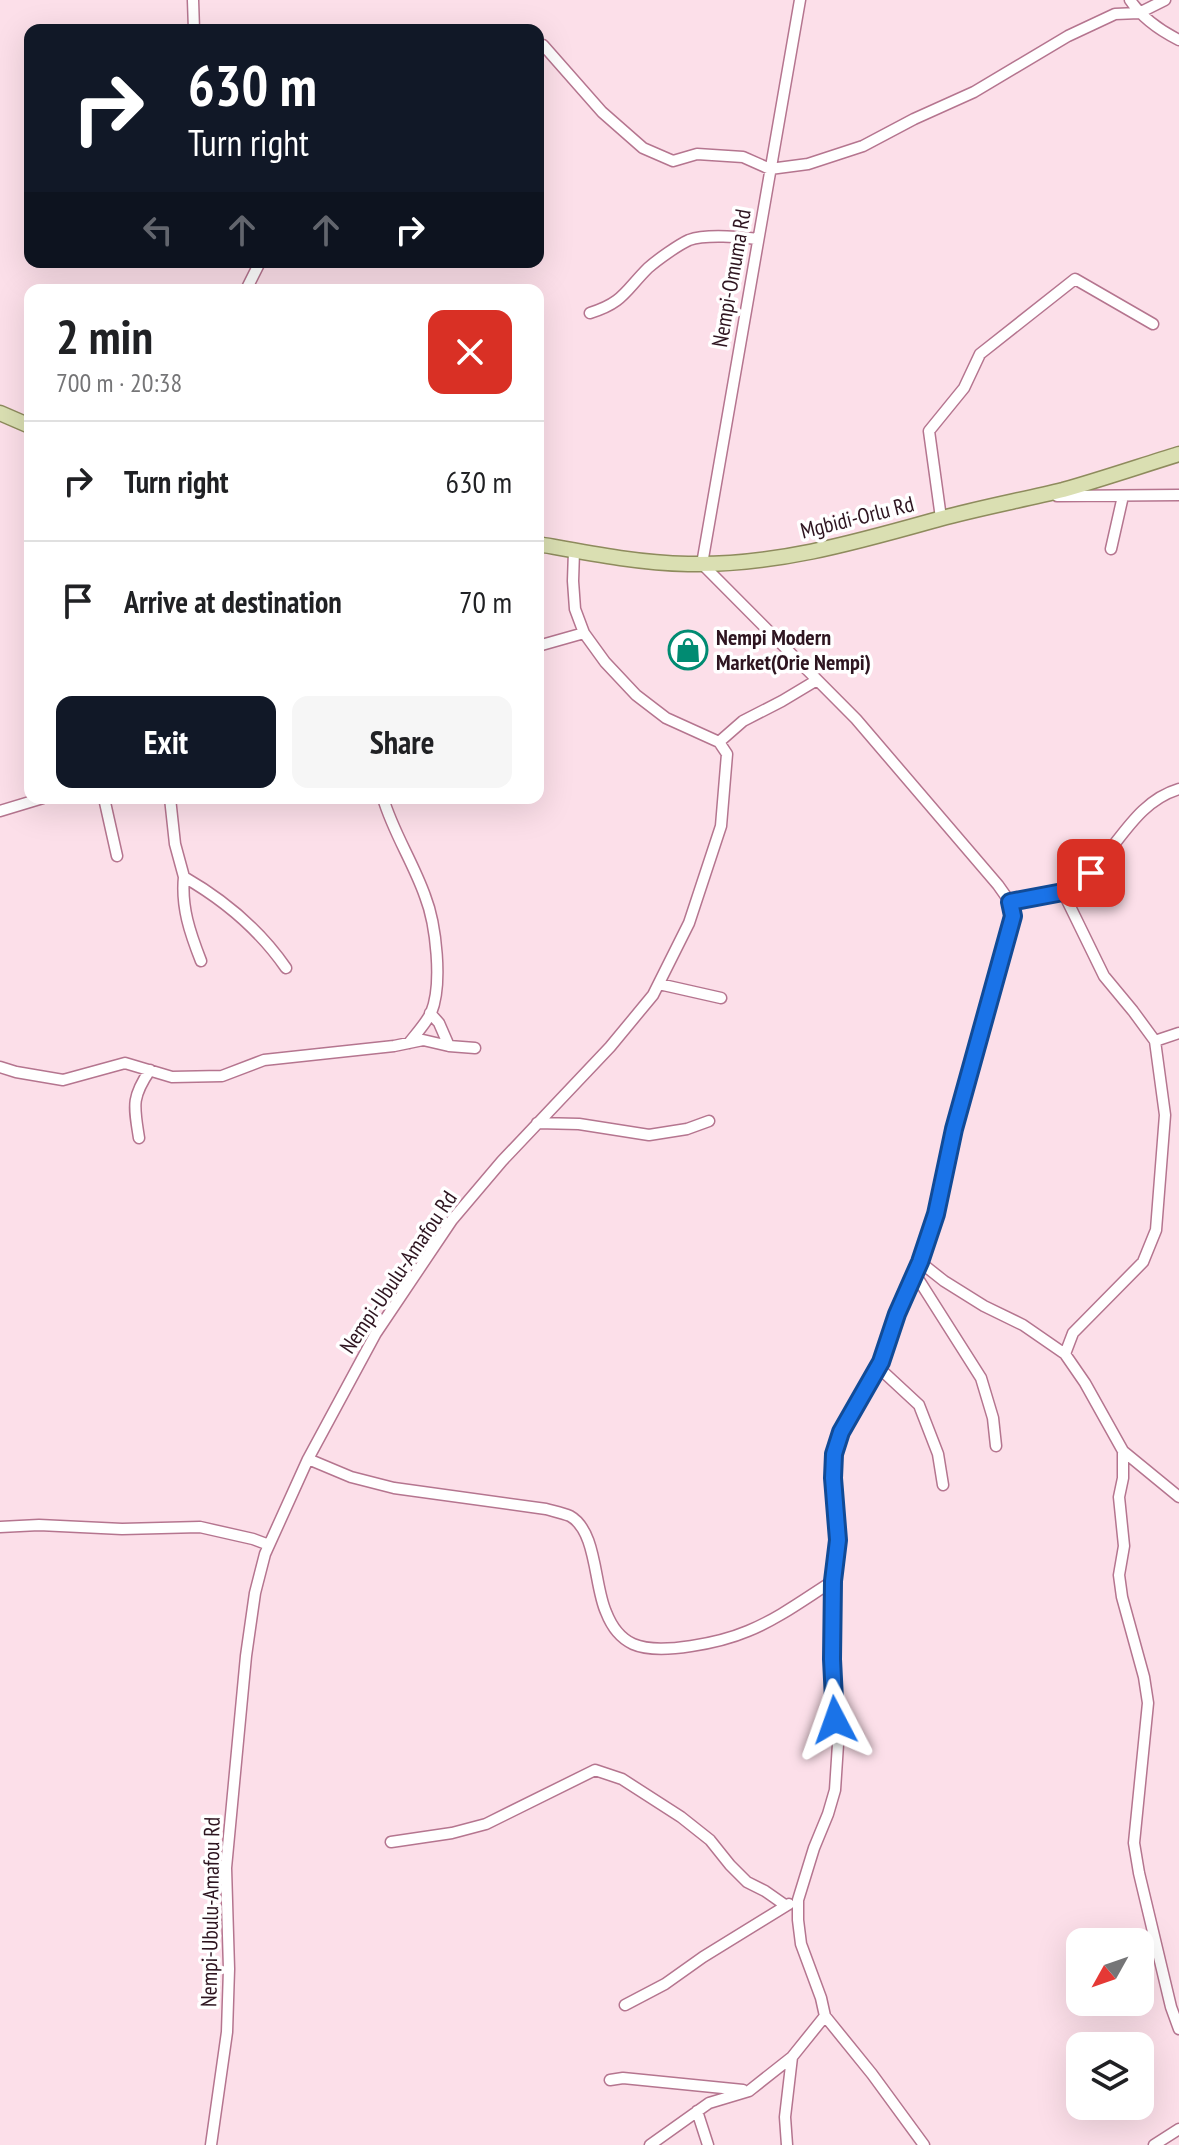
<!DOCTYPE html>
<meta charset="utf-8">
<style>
:root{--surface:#fff;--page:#f6f6f6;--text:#202124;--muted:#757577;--line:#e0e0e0;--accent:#111827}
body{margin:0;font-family:"PT Sans Narrow",sans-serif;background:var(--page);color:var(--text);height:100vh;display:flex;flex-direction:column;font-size:30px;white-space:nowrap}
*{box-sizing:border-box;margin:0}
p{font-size:26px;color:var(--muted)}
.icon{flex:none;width:44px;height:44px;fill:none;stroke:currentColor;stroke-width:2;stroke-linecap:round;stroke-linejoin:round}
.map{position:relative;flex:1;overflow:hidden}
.details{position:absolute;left:24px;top:284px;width:520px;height:520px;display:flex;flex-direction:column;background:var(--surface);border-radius:16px;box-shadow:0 8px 32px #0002}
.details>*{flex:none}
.banner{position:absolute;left:24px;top:24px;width:520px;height:244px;border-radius:16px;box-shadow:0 8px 32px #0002;background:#111827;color:#fff;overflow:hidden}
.needle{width:52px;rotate:230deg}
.tools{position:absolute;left:1066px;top:1928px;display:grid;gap:16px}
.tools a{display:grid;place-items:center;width:88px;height:88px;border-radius:16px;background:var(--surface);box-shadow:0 8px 32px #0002;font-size:40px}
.pin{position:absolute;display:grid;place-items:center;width:68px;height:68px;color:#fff;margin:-34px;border-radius:16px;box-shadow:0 4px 12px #0006}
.me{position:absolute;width:88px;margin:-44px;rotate:356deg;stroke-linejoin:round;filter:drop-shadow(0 0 6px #0008)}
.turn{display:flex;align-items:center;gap:28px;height:168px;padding:0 32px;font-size:36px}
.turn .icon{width:104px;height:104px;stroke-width:2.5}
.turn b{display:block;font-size:56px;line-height:68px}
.lanes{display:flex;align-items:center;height:76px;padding:0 32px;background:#0003;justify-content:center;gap:40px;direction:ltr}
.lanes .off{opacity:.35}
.round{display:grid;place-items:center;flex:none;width:84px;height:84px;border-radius:16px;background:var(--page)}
.head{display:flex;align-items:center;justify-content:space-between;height:136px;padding:0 32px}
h1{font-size:48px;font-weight:600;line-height:60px}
.primary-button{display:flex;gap:16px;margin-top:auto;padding:16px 32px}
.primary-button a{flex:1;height:92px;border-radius:16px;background:var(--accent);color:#fff;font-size:32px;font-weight:600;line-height:92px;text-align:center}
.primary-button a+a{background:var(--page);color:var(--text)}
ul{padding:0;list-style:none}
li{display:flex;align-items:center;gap:24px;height:120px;padding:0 32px;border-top:2px solid var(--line)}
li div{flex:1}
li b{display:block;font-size:30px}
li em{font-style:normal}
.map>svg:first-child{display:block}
</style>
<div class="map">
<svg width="1179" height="2145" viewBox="0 0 1179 2145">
<rect width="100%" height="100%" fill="#fcdfe9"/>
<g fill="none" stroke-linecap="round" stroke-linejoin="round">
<g stroke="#b5758f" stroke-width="13">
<path id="minor" d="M 193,0 L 194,30
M 800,0 L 702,564 L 856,719 L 998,885 L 1010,902 L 1013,916 L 954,1129 L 936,1214 L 920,1262 L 897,1314 L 881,1362 L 841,1432 L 834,1454 L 833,1478 L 838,1540 L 833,1581 L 832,1659 L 833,1697 L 838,1744 L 835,1790 L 828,1814 L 814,1848 L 798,1900 L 798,1920 L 801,1944 L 821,1998 L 825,2016 L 872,2074 L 924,2145
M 1130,0 C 1142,18 1159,30 1179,40
M 538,45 L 543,45 L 602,112 L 643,148 L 673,161 L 697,154 L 743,157 L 770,169 L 808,164 L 863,146 L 914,119 L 974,92 L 1068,36 L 1115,14 L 1139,13 L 1165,0
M 246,290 L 260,262
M 590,313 C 623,303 625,291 648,268 C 657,260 678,245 689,240 C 705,234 741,237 758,239
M 1057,496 L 1179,495
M 941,518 L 929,431 L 964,388 L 980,354 L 1075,279 L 1153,324
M 1111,549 L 1123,496
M 538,646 L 584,633
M 719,742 L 743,721 L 782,701 L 817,680
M 104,798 L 117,856
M 170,798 L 175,844 L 184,877 C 224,900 259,929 286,968
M 383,798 C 393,832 413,862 425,896 C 436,924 443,984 431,1013 C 426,1023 416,1034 409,1043
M 0,811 L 43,798
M 184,877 C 181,907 190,933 201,961
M 1063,892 L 1104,976 L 1133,1011 L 1155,1041 L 1165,1115 L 1156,1230 L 1143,1262 L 1073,1333 L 1065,1354
M 1010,902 C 1029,899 1053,899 1070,889 C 1113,863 1128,804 1179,789
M 659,984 L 721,998
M 430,1013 L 439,1023 L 449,1046
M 1155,1041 L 1179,1033
M 0,1067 L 16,1072 L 63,1080 L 125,1063 L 172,1077 L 222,1076 L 264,1060 L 394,1046 L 423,1040 L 449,1046 L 475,1048
M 537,1123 L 579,1124 L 649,1135 L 687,1129 L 709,1121
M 139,1138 C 134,1106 131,1098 150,1070
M 920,1262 L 944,1281 L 984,1306 L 1023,1325 L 1065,1354 L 1085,1383 L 1123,1451 L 1179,1497
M 915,1274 L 981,1378 L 993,1418 L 996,1446
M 878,1367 L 919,1405 L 938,1454 L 943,1485
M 1123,1451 L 1123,1478 L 1119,1497 L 1124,1546 L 1119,1575 L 1122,1597 L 1144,1677 L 1148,1703 L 1134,1843 L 1139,1873 L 1171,2007 L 1179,2029
M 308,1459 L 351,1477 L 394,1488 L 546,1509 C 553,1511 563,1513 570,1516 C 597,1531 594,1586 606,1612 C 611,1625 620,1638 633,1644 C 660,1656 722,1642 748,1631 C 778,1619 806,1598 833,1581
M 0,1527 L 39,1525 L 122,1529 L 200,1527 L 253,1539 L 269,1545
M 391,1842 L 452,1833 L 486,1824 L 595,1770 L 622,1779 L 681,1817 L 710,1840 L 730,1865 L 747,1882 L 765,1891 L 785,1905
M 625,2005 L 665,1984 L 703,1957 L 789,1904
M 610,2080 L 623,2078 L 743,2090
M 697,2111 L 708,2145
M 211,2145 L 227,2032 L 229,1969 L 226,1868 L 246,1656 L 255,1593 L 265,1554 L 308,1459 L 376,1333 L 452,1220 L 502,1161 L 610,1047 L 653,995 L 689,923 L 721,826 L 727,754 L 719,742 L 666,718 L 636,695 L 605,662 L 584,633 L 575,609 L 573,581 L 574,551
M 650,2145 L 709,2103 L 749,2091 L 792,2057
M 787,2145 L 785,2117 L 792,2057 L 825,2016
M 1154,2145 L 1179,2129"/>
</g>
<g stroke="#8e8b5d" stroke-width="17">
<path id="major" d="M 0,413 L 30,426
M 538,544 C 588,553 638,563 688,564 C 774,566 857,542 939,519 C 979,508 1022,500 1063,490 C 1102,479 1140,466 1179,454"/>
</g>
<use href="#minor" stroke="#fff" stroke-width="10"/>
<use href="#major" stroke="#dadfb2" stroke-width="14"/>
</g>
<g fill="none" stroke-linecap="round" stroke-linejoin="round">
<g stroke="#114b97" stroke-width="20">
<path id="route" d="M 835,1720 L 832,1659 L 833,1581 L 838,1540 L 833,1478 L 834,1454 L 841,1432 L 881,1362 L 897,1314 L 920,1262 L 936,1214 L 954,1129 L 1013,916 L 1010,902 L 1063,892 L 1091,873"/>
</g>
<use href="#route" stroke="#1a73e8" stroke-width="14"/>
</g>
<defs>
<g id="shop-ring" transform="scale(2)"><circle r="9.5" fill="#fff" stroke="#018b72" stroke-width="1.5"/><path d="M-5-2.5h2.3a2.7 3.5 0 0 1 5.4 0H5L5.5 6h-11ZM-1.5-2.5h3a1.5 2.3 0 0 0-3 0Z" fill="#018b72"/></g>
</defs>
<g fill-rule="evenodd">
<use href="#shop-ring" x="688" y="650"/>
</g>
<g text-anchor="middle" stroke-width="7" stroke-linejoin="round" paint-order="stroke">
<g font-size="22" fill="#2e1520" stroke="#fff">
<text transform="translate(731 278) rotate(-80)" y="8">Nempi-Omuma Rd</text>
<text transform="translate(857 517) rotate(-14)" y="8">Mgbidi-Orlu Rd</text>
<text transform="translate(398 1272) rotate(-56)" y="8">Nempi-Ubulu-Amafou Rd</text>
<text transform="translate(210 1912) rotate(-89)" y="8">Nempi-Ubulu-Amafou Rd</text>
</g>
<g font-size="22" font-weight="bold" fill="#2e1520" stroke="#fff" text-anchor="start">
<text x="716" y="645">Nempi Modern<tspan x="716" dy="25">Market(Orie Nempi)</tspan></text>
</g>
</g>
</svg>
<div class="tools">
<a><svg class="needle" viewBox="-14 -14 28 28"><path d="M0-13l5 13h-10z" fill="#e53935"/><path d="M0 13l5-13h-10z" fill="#757577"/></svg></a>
<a><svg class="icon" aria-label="layers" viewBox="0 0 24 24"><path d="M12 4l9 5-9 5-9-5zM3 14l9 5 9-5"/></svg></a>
</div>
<div class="pin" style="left:1091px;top:873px;background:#d93025"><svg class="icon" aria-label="arrive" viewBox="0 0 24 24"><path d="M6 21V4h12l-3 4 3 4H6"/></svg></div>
<svg class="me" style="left:835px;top:1720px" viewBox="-20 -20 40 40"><path d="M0-17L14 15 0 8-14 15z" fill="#1a73e8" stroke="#fff" stroke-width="4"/></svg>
<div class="banner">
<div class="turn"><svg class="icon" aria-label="right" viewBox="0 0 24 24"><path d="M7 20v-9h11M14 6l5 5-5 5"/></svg><div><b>630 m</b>Turn right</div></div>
<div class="lanes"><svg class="icon off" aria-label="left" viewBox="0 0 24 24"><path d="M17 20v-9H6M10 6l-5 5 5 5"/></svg><svg class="icon off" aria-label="ahead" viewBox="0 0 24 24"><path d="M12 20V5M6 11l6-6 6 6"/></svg><svg class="icon off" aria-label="ahead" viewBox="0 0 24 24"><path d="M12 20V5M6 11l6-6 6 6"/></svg><svg class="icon" aria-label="right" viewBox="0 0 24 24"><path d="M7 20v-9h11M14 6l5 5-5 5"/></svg></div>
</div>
<section class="details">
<div class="head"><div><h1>2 min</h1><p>700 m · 20:38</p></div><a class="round" style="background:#d93025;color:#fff"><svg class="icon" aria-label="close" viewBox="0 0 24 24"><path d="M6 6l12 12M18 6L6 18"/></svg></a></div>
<ul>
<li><svg class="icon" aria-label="right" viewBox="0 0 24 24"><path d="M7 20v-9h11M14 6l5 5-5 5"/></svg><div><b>Turn right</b></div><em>630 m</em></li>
<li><svg class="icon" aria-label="arrive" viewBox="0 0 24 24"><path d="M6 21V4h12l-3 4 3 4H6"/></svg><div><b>Arrive at destination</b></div><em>70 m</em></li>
</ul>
<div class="primary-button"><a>Exit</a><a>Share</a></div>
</section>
</div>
